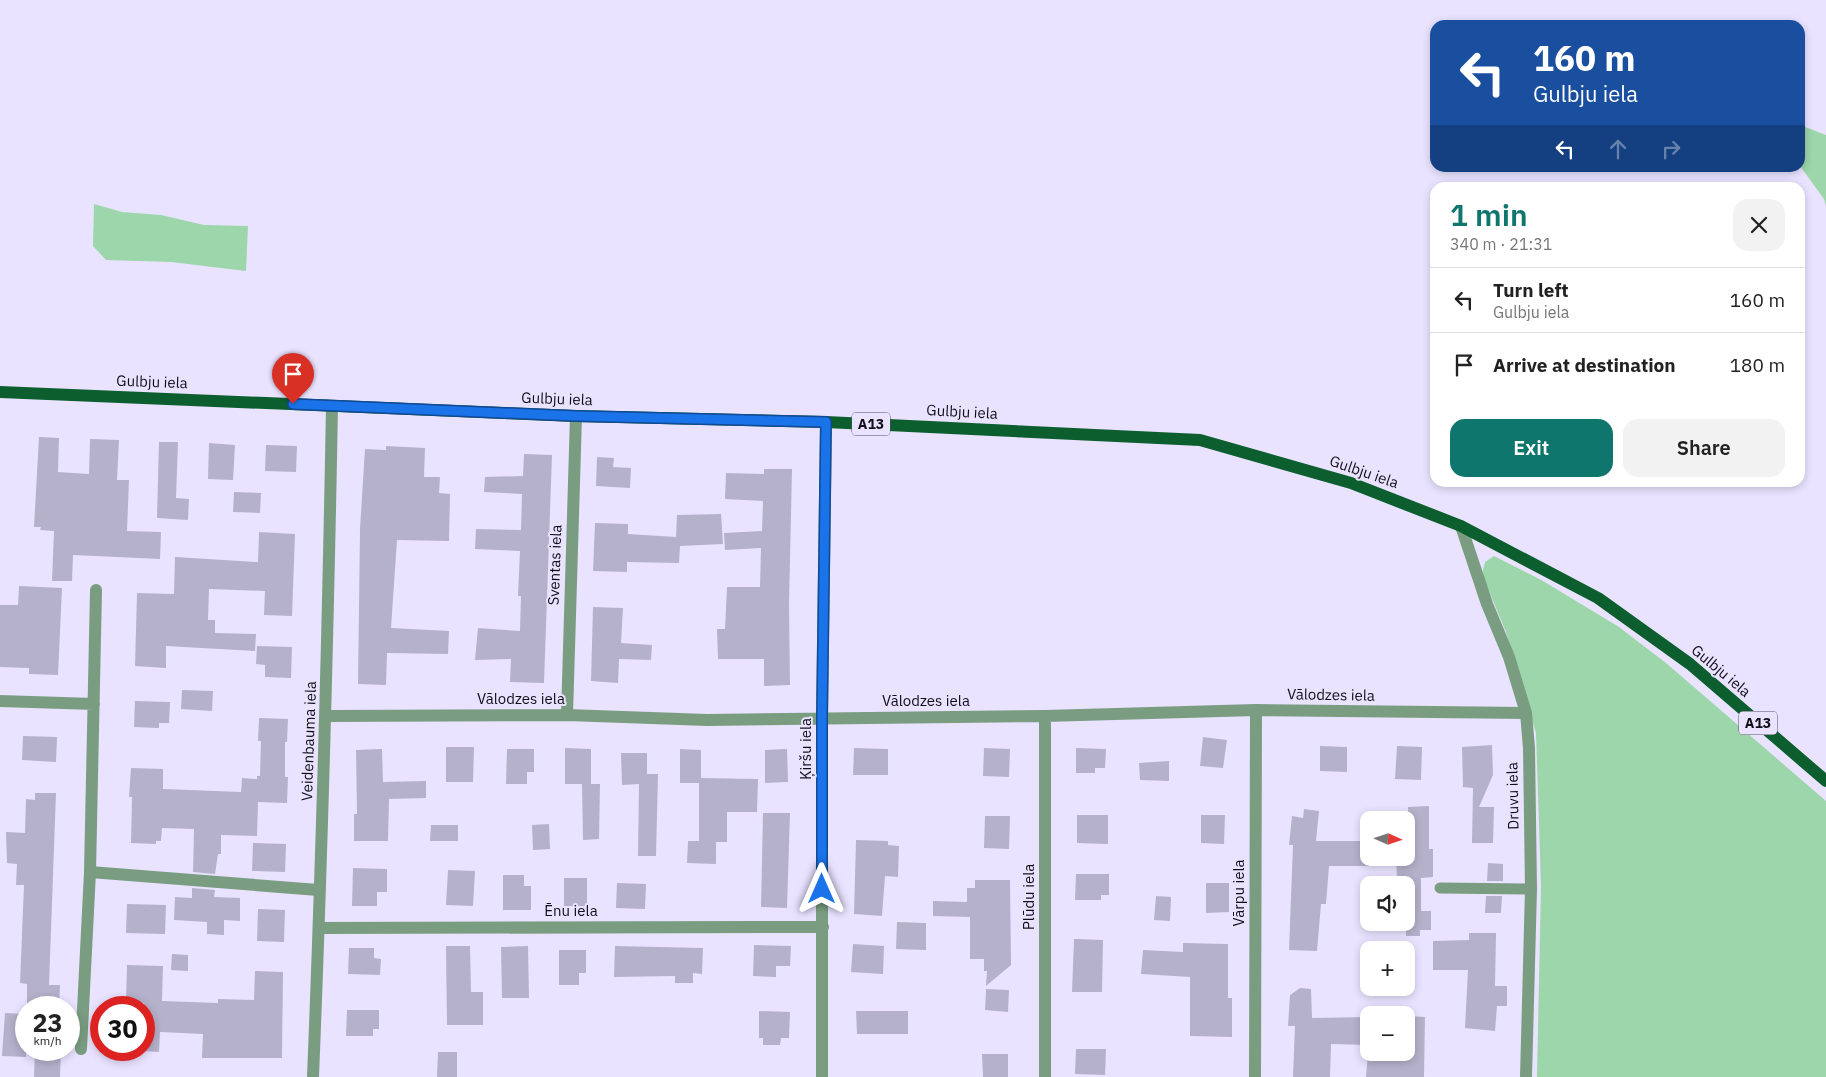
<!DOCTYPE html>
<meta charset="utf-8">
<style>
:root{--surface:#fff;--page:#f2f2f2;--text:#222;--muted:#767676;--line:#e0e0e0;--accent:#0f766e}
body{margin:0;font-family:"IBM Plex Sans",sans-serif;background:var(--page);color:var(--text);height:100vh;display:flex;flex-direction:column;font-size:19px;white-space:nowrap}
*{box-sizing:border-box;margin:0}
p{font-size:16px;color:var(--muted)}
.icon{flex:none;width:28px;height:28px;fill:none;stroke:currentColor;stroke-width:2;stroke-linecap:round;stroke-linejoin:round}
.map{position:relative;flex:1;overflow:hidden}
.details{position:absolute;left:1430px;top:182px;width:375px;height:305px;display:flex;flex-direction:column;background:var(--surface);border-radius:15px;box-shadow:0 2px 8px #0003}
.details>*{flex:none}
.guide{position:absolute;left:1430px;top:20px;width:375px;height:152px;border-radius:15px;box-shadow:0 2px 8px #0003;background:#1a4fa0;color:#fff;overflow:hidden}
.needle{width:32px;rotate:93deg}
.tools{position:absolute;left:1360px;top:811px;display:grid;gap:10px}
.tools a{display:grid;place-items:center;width:55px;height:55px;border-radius:10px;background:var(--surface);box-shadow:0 2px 8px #0003;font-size:25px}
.speed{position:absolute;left:15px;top:996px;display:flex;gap:10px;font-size:25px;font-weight:700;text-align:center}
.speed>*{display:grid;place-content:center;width:65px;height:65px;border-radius:50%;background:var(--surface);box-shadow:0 2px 8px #0003;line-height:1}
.speed small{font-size:12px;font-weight:400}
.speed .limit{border:8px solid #d22;background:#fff;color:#111}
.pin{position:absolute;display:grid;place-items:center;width:42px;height:42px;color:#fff;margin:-51px -21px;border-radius:50% 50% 50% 0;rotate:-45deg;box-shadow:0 0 5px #0007}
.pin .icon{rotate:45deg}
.me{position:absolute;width:55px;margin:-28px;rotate:0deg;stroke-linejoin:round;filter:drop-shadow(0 0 4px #0008)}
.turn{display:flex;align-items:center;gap:18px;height:105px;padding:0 20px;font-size:22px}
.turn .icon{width:65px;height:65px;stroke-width:2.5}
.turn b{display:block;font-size:35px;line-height:42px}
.lanes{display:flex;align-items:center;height:48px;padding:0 20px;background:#0003;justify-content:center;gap:25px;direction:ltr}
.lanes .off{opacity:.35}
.round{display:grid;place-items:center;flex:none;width:52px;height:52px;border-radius:15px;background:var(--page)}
.head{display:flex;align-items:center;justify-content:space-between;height:85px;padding:0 20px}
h1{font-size:30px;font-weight:600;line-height:38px;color:var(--accent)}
.cta{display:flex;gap:10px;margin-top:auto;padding:10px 20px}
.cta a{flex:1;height:58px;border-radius:15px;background:var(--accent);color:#fff;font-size:20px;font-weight:600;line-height:58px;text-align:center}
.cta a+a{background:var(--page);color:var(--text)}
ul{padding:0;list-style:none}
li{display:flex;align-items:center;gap:15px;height:65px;padding:0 20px;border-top:1px solid var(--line)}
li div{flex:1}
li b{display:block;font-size:19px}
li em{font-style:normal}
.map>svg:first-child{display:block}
</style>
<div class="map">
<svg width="1826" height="1077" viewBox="0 0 1826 1077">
<rect width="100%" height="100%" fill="#e9e3ff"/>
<path fill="#9cd6aa" d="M 1800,125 L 1826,135 L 1826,206 L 1824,199 L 1800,166 Z
M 94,204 L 122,212 L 161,215 L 204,225 L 248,226 L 246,271 L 171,262 L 106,260 L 93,246 Z
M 1494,556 L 1543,581 L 1619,627 L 1666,663 L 1826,801 L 1826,1077 L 1537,1077 L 1541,886 L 1536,733 L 1506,632 L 1482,574 L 1485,562 Z"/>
<path fill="#b6b1cb" d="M 39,437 L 59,438 L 58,472 L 89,474 L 90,439 L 119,440 L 117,480 L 129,480 L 127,531 L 161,532 L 160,559 L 73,555 L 72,581 L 52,581 L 54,531 L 40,530 L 41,527 L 34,527 Z
M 159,442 L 178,442 L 176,498 L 189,499 L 188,520 L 157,518 Z
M 209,443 L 235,445 L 233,480 L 208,479 Z
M 266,445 L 297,446 L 296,472 L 265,471 Z
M 386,446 L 425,448 L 424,477 L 440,477 L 439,493 L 450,494 L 449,541 L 397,540 L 391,628 L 449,631 L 448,654 L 387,653 L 386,685 L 358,684 L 360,529 L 365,449 L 386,450 Z
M 524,454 L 552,455 L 544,683 L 510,682 L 511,659 L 475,660 L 478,628 L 520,631 L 521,596 L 518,596 L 520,551 L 475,549 L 476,529 L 521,530 L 522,494 L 484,492 L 485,477 L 523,476 Z
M 597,457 L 614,458 L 613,467 L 631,468 L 630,488 L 596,486 Z
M 764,469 L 792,469 L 789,605 L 790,685 L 764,686 L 764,659 L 718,659 L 717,629 L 725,629 L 727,587 L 760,587 L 761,548 L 725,550 L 724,533 L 762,531 L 763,501 L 725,499 L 726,473 L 764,474 Z
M 234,492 L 261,493 L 260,513 L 233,512 Z
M 721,514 L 723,544 L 680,546 L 679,563 L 627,562 L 627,572 L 593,571 L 595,523 L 628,524 L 628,534 L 676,537 L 677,515 Z
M 259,532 L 295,534 L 292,616 L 264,615 L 265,591 L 209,589 L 208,620 L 215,620 L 215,633 L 256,634 L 255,651 L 166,646 L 166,668 L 135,666 L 137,593 L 174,594 L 175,557 L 258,562 Z
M 19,586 L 62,588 L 58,675 L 29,674 L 29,668 L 0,667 L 0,605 L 18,605 Z
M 593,607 L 623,608 L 621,643 L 652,645 L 651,660 L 619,659 L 618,683 L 591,681 Z
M 257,646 L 292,647 L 291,678 L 265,677 L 265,665 L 256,664 Z
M 182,690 L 213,691 L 212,711 L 181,709 Z
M 135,701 L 170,702 L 169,723 L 159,723 L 159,728 L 134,727 Z
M 259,718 L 288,719 L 287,742 L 285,742 L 285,777 L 288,777 L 287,803 L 258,802 L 257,836 L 221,835 L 221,854 L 218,854 L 215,874 L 193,872 L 194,829 L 162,828 L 161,841 L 156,841 L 156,844 L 131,843 L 132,797 L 129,797 L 131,768 L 163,769 L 163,789 L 241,792 L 242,778 L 257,779 L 257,776 L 260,776 L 261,741 L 258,741 Z
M 23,736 L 57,737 L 56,762 L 22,760 Z
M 1203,737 L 1227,740 L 1223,768 L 1200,766 Z
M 1492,745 L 1493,775 L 1479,807 L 1494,807 L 1493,843 L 1472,843 L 1473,788 L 1463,787 L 1462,747 Z
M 1320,746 L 1347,747 L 1347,772 L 1320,771 Z
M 1397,746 L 1422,747 L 1421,780 L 1395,779 Z
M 446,747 L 474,747 L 473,782 L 446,782 Z
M 565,748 L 591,749 L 591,784 L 565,784 Z
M 854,748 L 888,749 L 888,775 L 853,775 Z
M 984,748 L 1010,749 L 1009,777 L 983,776 Z
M 1076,748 L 1106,749 L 1105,768 L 1095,768 L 1095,773 L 1076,773 Z
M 382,749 L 383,782 L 426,781 L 426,798 L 389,799 L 388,841 L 354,841 L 354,814 L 357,814 L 356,750 Z
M 507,749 L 534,749 L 534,772 L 527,772 L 527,784 L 506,784 Z
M 680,749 L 701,750 L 701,778 L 758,779 L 757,812 L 727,812 L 727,842 L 716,842 L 716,864 L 687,863 L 688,841 L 699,841 L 699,783 L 680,783 Z
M 787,749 L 788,782 L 765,783 L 765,750 Z
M 621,753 L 647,753 L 647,774 L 658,774 L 656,856 L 638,856 L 639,784 L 622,785 Z
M 1169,761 L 1169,781 L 1140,780 L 1139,763 Z
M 582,784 L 600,784 L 599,839 L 583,840 Z
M 35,793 L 56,793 L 49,985 L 60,985 L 59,1008 L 27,1008 L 27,984 L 20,983 L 24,885 L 16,885 L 17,864 L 7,863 L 6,832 L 25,833 L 26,799 L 35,800 Z
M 1429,806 L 1429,849 L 1433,849 L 1433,877 L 1421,878 L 1421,911 L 1431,911 L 1431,930 L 1420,930 L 1420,936 L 1406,936 L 1406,878 L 1397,878 L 1396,858 L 1406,858 L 1406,849 L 1409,849 L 1408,807 Z
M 1304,809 L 1319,811 L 1316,841 L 1369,841 L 1369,866 L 1329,866 L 1326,904 L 1321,904 L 1317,951 L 1289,950 L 1293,845 L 1289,845 L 1292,816 L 1303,818 Z
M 763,813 L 790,813 L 787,908 L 761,907 Z
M 1077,815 L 1108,815 L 1108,844 L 1077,843 Z
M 1201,815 L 1225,815 L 1224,844 L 1201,843 Z
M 985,816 L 1010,816 L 1009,849 L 984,848 Z
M 549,824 L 550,849 L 533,850 L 532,825 Z
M 431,825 L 458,825 L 458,841 L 430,841 Z
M 856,840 L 888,841 L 888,845 L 899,846 L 898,877 L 885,876 L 882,916 L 854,914 Z
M 253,843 L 286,844 L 285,872 L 252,871 Z
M 1488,863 L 1503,864 L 1503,881 L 1487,881 Z
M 353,868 L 387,869 L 387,892 L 377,892 L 377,906 L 352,906 Z
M 448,870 L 475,871 L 473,906 L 446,905 Z
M 1076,874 L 1109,874 L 1109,895 L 1101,895 L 1101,900 L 1075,900 Z
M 503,875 L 524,875 L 524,886 L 531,886 L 531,910 L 503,910 Z
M 564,878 L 587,878 L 587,906 L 564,906 Z
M 975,880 L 1010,880 L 1011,965 L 986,986 L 987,971 L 984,971 L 984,959 L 970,959 L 970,917 L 933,916 L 933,901 L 967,902 L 967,888 L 975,888 Z
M 617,883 L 646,884 L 645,909 L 616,908 Z
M 1206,883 L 1229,883 L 1229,912 L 1206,913 Z
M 192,888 L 215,890 L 214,897 L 240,898 L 240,921 L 224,920 L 224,935 L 207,934 L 207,922 L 174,920 L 175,897 L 192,898 Z
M 1156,896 L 1171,897 L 1170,921 L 1154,920 Z
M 1486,896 L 1502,896 L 1501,913 L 1485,913 Z
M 127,904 L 166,905 L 165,934 L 126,933 Z
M 258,909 L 285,910 L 284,942 L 257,941 Z
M 897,922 L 926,923 L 926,950 L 896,949 Z
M 1469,933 L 1496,933 L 1495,986 L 1507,986 L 1507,1006 L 1497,1006 L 1495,1031 L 1465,1028 L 1468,970 L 1433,970 L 1433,941 L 1469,940 Z
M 1074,939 L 1103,940 L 1102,992 L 1072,992 Z
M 1183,943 L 1228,944 L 1228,998 L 1232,998 L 1232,1037 L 1190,1036 L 1190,977 L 1141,974 L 1143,950 L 1183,952 Z
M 853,944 L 884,946 L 883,974 L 851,972 Z
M 754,945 L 791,946 L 790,966 L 776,966 L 776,977 L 753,976 Z
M 446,946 L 470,946 L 471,992 L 483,992 L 483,1025 L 447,1025 Z
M 528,946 L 529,998 L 502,998 L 501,947 Z
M 615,946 L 703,948 L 702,974 L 693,973 L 693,983 L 675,983 L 675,976 L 614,977 Z
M 349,948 L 374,948 L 374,958 L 381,959 L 380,975 L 348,974 Z
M 559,950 L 586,950 L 586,973 L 579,973 L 579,985 L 559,985 Z
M 172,954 L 188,955 L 188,971 L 171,970 Z
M 127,965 L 163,966 L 162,1001 L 218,1003 L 218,999 L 254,1000 L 255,971 L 283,972 L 282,1058 L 202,1058 L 203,1034 L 160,1032 L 159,1052 L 144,1051 L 144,1003 L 126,1003 Z
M 1300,988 L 1311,989 L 1312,1018 L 1369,1017 L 1369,1045 L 1331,1044 L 1330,1077 L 1293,1077 L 1295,1026 L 1288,1026 L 1290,995 Z
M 986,989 L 1009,990 L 1008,1012 L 985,1010 Z
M 347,1010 L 379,1010 L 379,1029 L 373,1029 L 373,1036 L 346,1036 Z
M 759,1011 L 790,1012 L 789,1038 L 781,1038 L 780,1045 L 763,1045 L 763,1038 L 759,1038 Z
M 856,1011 L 908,1011 L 908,1034 L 857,1034 Z
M 5,1013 L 26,1014 L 26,1057 L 2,1056 Z
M 1406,1016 L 1425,1017 L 1424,1077 L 1366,1077 L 1368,1052 L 1406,1052 Z
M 1076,1049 L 1106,1049 L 1105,1075 L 1075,1074 Z
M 35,1050 L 61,1050 L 60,1077 L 34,1077 Z
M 438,1052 L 457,1052 L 457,1077 L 437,1077 Z
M 982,1054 L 1008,1054 L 1008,1077 L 983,1077 Z"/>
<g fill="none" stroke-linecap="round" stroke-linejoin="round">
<path stroke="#7a9d82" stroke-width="11" d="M 1440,888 L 1531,889"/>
<path stroke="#7a9d82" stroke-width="12" d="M 1461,526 L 1487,604 L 1509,657 L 1526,713 L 1529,748 L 1531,889 L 1526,1077
M 0,701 L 94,704
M 567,715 L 576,416
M 327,716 L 567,715 L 707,720 L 1045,716 L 1256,710 L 1526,713
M 1045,716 L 1045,1077
M 90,872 L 318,890
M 319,928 L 823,927
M 81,1049 L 90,872 L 96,590
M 313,1077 C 322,853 328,630 332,406
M 822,1077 L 822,718 L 826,422
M 1255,1077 L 1256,710"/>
<path stroke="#0c5e2f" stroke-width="12" d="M 0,392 L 576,416 L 826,422 L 1200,440 L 1351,483 L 1461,526 L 1598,598 L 1690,664 L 1826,781"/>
</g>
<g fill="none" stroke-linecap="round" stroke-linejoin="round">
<g stroke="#114b97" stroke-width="12">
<path id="route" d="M 293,404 L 576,416 L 826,422 L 822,718 L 822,889"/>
</g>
<use href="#route" stroke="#1a73e8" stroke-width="9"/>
</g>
<g text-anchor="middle" stroke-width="4" stroke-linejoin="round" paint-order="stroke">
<g fill="#e9e3ff" stroke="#524e5d" stroke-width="1">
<rect x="852" y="412.5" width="38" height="23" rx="4"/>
<rect x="1739" y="711.5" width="38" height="23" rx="4"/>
</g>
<g font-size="14" font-weight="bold" fill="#110e17">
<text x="871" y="429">A13</text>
<text x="1758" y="728">A13</text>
</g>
<g font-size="15" fill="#110e17" stroke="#e9e3ff">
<text transform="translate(152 382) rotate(2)" y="5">Gulbju iela</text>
<text transform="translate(557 399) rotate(2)" y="5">Gulbju iela</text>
<text transform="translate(962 412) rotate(3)" y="5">Gulbju iela</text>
<text transform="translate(1364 472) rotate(19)" y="5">Gulbju iela</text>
<text transform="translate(555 565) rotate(-88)" y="5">Sventas iela</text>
<text transform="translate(1721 671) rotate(40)" y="5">Gulbju iela</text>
<text transform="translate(1331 695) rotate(1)" y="5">Vālodzes iela</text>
<text x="521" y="704">Vālodzes iela</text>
<text x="926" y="706">Vālodzes iela</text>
<text transform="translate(309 741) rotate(-88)" y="5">Veidenbauma iela</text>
<text transform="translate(806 749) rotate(-90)" y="5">Ķiršu iela</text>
<text transform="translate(1513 796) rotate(-91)" y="5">Druvu iela</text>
<text transform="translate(1239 893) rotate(-90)" y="5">Vārpu iela</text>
<text transform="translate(1029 897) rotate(-90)" y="5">Plūdu iela</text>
<text x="571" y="916">Ēnu iela</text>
</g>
</g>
</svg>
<div class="tools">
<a><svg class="needle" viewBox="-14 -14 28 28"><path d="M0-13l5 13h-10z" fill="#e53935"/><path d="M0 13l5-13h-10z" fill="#767676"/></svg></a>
<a><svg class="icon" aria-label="sound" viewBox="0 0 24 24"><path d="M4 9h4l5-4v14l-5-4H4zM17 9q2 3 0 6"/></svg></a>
<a>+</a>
<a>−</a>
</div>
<div class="speed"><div>23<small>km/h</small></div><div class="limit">30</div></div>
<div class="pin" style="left:293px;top:404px;background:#d93025"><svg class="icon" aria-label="arrive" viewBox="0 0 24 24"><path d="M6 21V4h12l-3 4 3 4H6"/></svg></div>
<svg class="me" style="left:822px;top:889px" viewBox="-20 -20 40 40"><path d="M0-17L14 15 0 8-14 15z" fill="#1a73e8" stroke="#fff" stroke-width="4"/></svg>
<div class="guide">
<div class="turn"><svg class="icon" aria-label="left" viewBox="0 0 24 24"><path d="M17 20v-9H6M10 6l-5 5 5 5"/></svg><div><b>160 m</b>Gulbju iela</div></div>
<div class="lanes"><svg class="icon" aria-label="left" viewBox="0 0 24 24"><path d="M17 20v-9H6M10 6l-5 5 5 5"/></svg><svg class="icon off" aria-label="ahead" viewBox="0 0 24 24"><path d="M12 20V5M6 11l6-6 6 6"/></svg><svg class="icon off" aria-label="right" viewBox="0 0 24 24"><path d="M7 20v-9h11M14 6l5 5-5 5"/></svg></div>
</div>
<section class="details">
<div class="head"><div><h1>1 min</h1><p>340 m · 21:31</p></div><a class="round"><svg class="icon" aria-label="close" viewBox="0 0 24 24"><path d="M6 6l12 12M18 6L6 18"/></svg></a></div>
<ul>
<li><svg class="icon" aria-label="left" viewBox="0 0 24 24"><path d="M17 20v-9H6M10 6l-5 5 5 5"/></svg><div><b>Turn left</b><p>Gulbju iela</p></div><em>160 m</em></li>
<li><svg class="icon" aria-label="arrive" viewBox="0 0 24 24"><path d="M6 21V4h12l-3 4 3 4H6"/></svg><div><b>Arrive at destination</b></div><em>180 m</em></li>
</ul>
<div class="cta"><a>Exit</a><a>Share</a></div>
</section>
</div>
